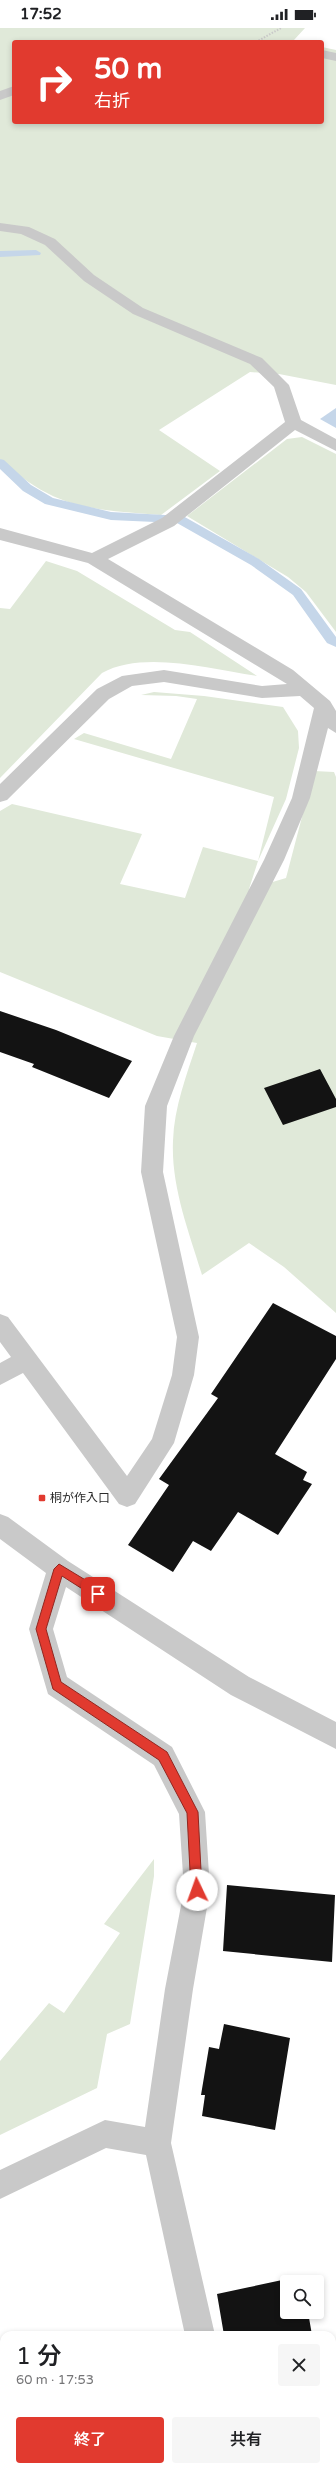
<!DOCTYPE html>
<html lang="ja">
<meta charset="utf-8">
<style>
:root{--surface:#fff;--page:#f6f6f6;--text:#202124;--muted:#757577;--accent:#e13a2f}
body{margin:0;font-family:"Varela Round","Noto Sans JP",sans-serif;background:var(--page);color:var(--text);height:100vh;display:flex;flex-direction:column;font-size:15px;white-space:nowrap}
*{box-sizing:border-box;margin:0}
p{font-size:13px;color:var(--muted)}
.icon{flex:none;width:22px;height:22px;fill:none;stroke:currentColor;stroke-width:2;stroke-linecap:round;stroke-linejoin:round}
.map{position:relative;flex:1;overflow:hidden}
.sheet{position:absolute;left:0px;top:2303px;width:336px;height:140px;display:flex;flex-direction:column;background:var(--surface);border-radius:12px 12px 0 0;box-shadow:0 2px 6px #0003}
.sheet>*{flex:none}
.hud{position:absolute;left:12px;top:12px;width:312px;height:84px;border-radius:4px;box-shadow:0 2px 6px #0003;background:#e13a2f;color:#fff;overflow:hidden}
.buttons{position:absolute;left:280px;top:2247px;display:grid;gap:8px}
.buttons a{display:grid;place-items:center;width:44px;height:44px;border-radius:4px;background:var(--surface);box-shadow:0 2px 6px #0003;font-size:20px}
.pin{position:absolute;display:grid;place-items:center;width:34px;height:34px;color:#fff;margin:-17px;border-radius:8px;box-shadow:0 2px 6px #0006}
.me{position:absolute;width:44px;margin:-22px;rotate:357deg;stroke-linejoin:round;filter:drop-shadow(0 0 3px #0008)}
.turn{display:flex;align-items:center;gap:14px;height:84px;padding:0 16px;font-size:18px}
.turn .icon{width:52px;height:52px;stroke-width:2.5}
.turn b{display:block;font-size:28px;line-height:34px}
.round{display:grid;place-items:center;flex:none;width:42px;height:42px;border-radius:4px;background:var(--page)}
.headline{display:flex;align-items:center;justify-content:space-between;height:68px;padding:0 16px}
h1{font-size:24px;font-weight:600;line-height:30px}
.cta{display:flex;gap:8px;margin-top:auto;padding:8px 16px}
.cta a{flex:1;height:46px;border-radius:4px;background:var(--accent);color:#fff;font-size:16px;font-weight:600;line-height:46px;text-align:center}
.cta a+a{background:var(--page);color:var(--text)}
.status{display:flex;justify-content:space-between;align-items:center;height:28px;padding:0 20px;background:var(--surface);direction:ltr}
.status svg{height:11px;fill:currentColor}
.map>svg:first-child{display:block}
</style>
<div class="status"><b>17:52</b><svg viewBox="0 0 49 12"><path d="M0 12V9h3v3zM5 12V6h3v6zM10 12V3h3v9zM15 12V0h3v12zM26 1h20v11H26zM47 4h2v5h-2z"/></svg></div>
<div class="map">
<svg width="336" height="2443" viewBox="0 0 336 2443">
<rect width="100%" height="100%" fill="#fff"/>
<path fill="#e0e9d9" d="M 0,0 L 305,0 L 294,12 L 301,14 L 14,14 L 14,94 L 322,94 L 322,19 L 336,22 L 336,357 L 279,346 L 250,344 L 159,402 L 220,443 L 161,487 C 89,481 56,482 0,431 Z
M 302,409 L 336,426 L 336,604 L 306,564 L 288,549 L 187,488 L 287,411 Z
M 46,533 L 77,543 L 175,602 L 190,604 L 257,648 C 211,641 143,622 102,645 L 0,750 L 0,580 L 10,581 Z
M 154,664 L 204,668 L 283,679 L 298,703 L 299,720 L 286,771 L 258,833 L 249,861 L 286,850 L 314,743 L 334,744 L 336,749 L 336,1285 L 284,1239 L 249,1215 L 202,1247 C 189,1204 171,1159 173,1113 C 174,1079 187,1046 197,1015 L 157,1008 L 0,944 L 0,783 L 12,776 L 142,806 L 120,856 L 185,870 L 203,819 L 258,833 L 274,769 L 74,711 L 84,705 L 171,731 L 197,671 L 176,668 L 141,667 Z
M 154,1831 L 154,1848 L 130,1996 L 107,2006 L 97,2060 L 0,2107 L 0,2033 L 49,1975 L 64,1985 L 120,1905 L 104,1896 Z"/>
<path fill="#c5d6e9" d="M 336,380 L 336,400 L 320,391 Z"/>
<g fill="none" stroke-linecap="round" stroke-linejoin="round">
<path fill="#c5d6e9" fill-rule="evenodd" d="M 36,222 L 41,225 L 40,227 L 0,229 L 0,223 Z
M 0,431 L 4,432 L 31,457 L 53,470 L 111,484 L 183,488 L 259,531 L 301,561 L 336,609 L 336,619 L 327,615 L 293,567 L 251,537 L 177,495 L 111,492 L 45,476 L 23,463 L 0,441 Z"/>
</g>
<path fill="#131313" d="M 0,983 L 56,1002 L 132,1033 L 109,1070 L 32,1039 L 34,1036 L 0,1024 Z
M 320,1041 L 336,1071 L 336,1079 L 283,1097 L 264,1060 Z
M 273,1275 L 336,1308 L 336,1331 L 275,1426 L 307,1444 L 303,1452 L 312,1456 L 278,1507 L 238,1484 L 211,1523 L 193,1513 L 173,1544 L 128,1517 L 169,1457 L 159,1451 L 218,1370 L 211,1366 Z
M 227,1857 L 335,1867 L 332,1934 L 223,1923 Z
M 224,1996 L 290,2010 L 275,2102 L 202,2088 L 205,2067 L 201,2067 L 209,2019 L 219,2021 Z
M 301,2248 L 302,2254 L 287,2254 L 287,2284 L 308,2284 L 312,2307 L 224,2307 L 217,2266 Z"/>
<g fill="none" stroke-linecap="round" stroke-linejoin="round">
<path stroke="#c9c9c9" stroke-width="2" stroke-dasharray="1.5 1.5" stroke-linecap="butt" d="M 256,14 L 281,0"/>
<path fill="#c9c9c9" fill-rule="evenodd" d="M 322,22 L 336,25 L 336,33 L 322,30 Z
M 14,58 L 14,67 L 0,72 L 0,63 Z
M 0,195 L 29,199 L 55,211 L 94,247 L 143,280 L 262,330 L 289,357 L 301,392 L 336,411 L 336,423 L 295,402 L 174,498 L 108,531 L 293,642 L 330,673 L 336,683 L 336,705 L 328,700 L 310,770 L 284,832 L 194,1008 L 167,1078 L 163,1144 L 199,1309 L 194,1347 L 174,1415 L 135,1476 L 127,1479 L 119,1476 L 23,1345 L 0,1357 L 0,1335 L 11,1329 L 0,1314 L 0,1286 L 8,1289 L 127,1448 L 152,1411 L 172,1347 L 177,1309 L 141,1144 L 145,1078 L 174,1008 L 264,832 L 292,770 L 314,680 L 300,668 L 262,670 L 164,654 L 132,658 L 109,671 L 7,772 L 0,774 L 0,756 L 97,661 L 122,648 L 164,642 L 262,658 L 287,656 L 88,535 L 0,512 L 0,500 L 92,525 L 162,490 L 285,394 L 274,359 L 250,336 L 133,286 L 84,253 L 45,217 L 21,206 L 0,203 Z
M 0,1486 L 8,1489 L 68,1533 L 249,1649 L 336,1694 L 336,1721 L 231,1667 L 66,1559 L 53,1601 L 67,1649 L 172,1719 L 205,1784 L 210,1862 L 193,1961 L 171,2115 L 215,2307 L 185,2307 L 146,2127 L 106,2120 L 0,2171 L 0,2142 L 105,2092 L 145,2099 L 165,1961 L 184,1862 L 179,1786 L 154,1737 L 48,1666 L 29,1601 L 46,1545 L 0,1511 Z
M 214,2439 L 244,2439 L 245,2443 L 215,2443 Z"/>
</g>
<path fill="#e13a2f" stroke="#92261f" d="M 59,1536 L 102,1562 L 103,1566 L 98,1571 L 95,1569 L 62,1548 L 46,1601 L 61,1654 L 167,1724 L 198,1784 L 202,1862 L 200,1866 L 193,1866 L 191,1862 L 187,1785 L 159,1732 L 53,1661 L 36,1601 L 54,1541 Z"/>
<rect fill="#e13a2f" stroke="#fff" stroke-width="1.5" x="38" y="1466" width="8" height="8" rx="2"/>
<g text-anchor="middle" stroke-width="4" stroke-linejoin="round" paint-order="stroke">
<g font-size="12" fill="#2c2c2c" stroke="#fff" text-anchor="start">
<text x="50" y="1474">桐が作入口</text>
</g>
</g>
</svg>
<div class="buttons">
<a><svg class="icon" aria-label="search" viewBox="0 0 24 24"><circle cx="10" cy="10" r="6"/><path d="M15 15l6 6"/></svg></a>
</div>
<div class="pin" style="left:98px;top:1566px;background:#d93025"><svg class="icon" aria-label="arrive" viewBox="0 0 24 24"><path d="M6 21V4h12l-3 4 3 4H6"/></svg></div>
<svg class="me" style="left:197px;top:1862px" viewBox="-20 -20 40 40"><circle r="19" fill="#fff"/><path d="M0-13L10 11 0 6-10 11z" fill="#e13a2f"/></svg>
<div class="hud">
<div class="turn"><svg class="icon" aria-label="right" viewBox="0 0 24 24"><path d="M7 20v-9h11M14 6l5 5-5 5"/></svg><div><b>50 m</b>右折</div></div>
</div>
<section class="sheet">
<div class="headline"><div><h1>1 分</h1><p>60 m · 17:53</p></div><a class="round"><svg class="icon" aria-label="close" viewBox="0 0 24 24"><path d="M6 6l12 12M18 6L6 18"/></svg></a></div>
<div class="cta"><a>終了</a><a>共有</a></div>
</section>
</div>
